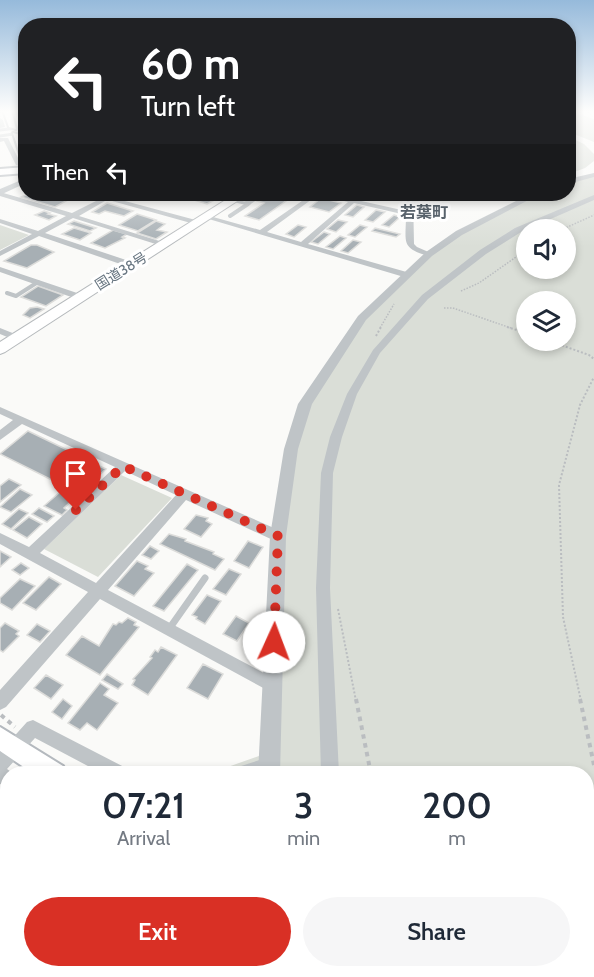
<!DOCTYPE html>
<meta charset="utf-8">
<style>
:root{--surface:#fff;--page:#f6f6f7;--text:#1f2937;--muted:#747a83;--accent:#d93025}
body{margin:0;font-family:Cabin,"Noto Sans JP",sans-serif;background:var(--page);color:var(--text);height:100vh;display:flex;flex-direction:column;font-size:22px;white-space:nowrap}
*{box-sizing:border-box;margin:0}
p{font-size:20px;color:var(--muted)}
.icon{flex:none;width:33px;height:33px;fill:none;stroke:currentColor;stroke-width:2;stroke-linecap:round;stroke-linejoin:round}
.map{position:relative;flex:1;overflow:hidden}
.details{position:absolute;left:0px;top:766px;width:594px;height:212px;display:flex;flex-direction:column;background:var(--surface);border-radius:24px 24px 0 0;box-shadow:0 3px 9px #0003}
.details>*{flex:none}
.guide{position:absolute;left:18px;top:18px;width:558px;height:183px;border-radius:24px;box-shadow:0 3px 9px #0003;background:#202124;color:#fff;overflow:hidden}
.fabs{position:absolute;left:516px;top:219px;display:grid;gap:12px}
.fabs a{display:grid;place-items:center;width:60px;height:60px;border-radius:50%;background:var(--surface);box-shadow:0 3px 9px #0003;font-size:30px}
.pin{position:absolute;display:grid;place-items:center;width:51px;height:51px;color:#fff;margin:-62px -26px;border-radius:50% 50% 50% 0;rotate:-45deg;box-shadow:0 0 6px #0007}
.pin .icon{rotate:45deg}
.me{position:absolute;width:66px;margin:-33px;rotate:2deg;stroke-linejoin:round;filter:drop-shadow(0 0 4px #0008)}
.turn{display:flex;align-items:center;gap:21px;height:126px;padding:0 24px;font-size:27px}
.turn .icon{width:78px;height:78px;stroke-width:2.5}
.turn b{display:block;font-size:42px;line-height:51px}
.then{display:flex;align-items:center;height:57px;padding:0 24px;background:#0003;gap:12px;font-size:22px}
.eta{display:flex;justify-content:space-evenly;align-items:center;height:102px;text-align:center}
.eta b{font-size:36px;font-weight:600;line-height:42px}
.action{display:flex;gap:12px;margin-top:auto;padding:12px 24px}
.action a{flex:1;height:69px;border-radius:36px;background:var(--accent);color:#fff;font-size:24px;font-weight:600;line-height:69px;text-align:center}
.action a+a{background:var(--page);color:var(--text)}
.map>svg:first-child{display:block}
</style>
<div class="map">
<svg width="594" height="977" viewBox="0 0 594 977">
<rect width="100%" height="100%" fill="#fafaf8"/>
<path fill="#daded7" fill-rule="evenodd" d="M 569,111 L 594,119 L 594,142 L 569,132 Z
M 569,137 L 584,144 L 594,154 L 594,161 L 585,168 L 569,174 Z
M 594,175 L 594,905 L 587,903 L 586,774 L 208,774 L 270,752 L 278,536 L 305,404 L 347,339 L 429,254 L 514,203 L 536,194 L 568,194 L 569,182 ZM 526,230 L 566,230 L 566,268 L 526,268 ZM 526,302 L 566,302 L 566,340 L 526,340 Z
M 0,225 L 29,235 L 0,250 Z
M 121,475 L 172,498 L 98,577 L 44,549 Z
M 587,938 L 594,940 L 594,977 L 259,977 L 259,970 L 586,970 Z"/>
<path fill="#a7afb4" stroke="#dcdcda" stroke-width="1.5" d="M 28,194 L 79,194 L 55,207 L 21,197 Z
M 191,194 L 208,194 L 218,198 L 207,204 L 184,197 Z
M 272,197 L 286,201 L 259,220 L 245,216 L 264,203 L 257,201 L 262,198 L 269,200 Z
M 321,198 L 341,203 L 329,212 L 310,207 Z
M 107,203 L 133,211 L 124,216 L 105,211 L 99,214 L 92,212 Z
M 357,205 L 364,207 L 353,217 L 345,215 Z
M 376,210 L 385,212 L 373,222 L 365,220 Z
M 44,211 L 50,213 L 48,214 L 56,216 L 49,220 L 35,215 Z
M 137,214 L 156,220 L 138,231 L 119,225 Z
M 394,215 L 400,217 L 389,227 L 382,225 Z
M 338,220 L 347,222 L 336,232 L 327,229 Z
M 74,221 L 96,228 L 90,231 L 68,224 Z
M 156,221 L 165,224 L 157,230 L 167,232 L 156,239 L 137,233 Z
M 298,225 L 306,227 L 294,237 L 286,234 Z
M 360,225 L 367,227 L 355,237 L 348,235 Z
M 74,228 L 91,233 L 80,240 L 62,234 Z
M 375,228 L 400,234 L 396,237 L 372,231 Z
M 113,230 L 127,234 L 122,237 L 125,238 L 105,248 L 91,243 Z
M 324,232 L 330,234 L 318,244 L 311,242 Z
M 340,236 L 346,238 L 333,249 L 326,247 Z
M 353,240 L 361,242 L 348,253 L 341,251 Z
M 31,245 L 37,245 L 54,252 L 27,268 L 4,261 Z
M 38,286 L 63,295 L 46,306 L 21,297 Z
M 37,307 L 44,309 L 30,318 L 23,315 L 30,308 Z
M 28,431 L 86,459 L 58,483 L 0,454 Z
M 90,462 L 106,469 L 94,480 L 79,472 Z
M 76,478 L 94,486 L 90,490 L 86,488 L 64,508 L 67,510 L 62,515 L 44,506 Z
M 9,479 L 21,485 L 0,502 L 0,486 Z
M 20,489 L 32,495 L 11,512 L 0,507 Z
M 39,508 L 54,516 L 47,522 L 32,514 Z
M 19,509 L 28,513 L 11,529 L 2,524 Z
M 196,515 L 208,518 L 206,521 L 212,524 L 201,537 L 184,529 Z
M 29,517 L 42,524 L 27,538 L 13,530 Z
M 169,534 L 186,539 L 185,541 L 214,552 L 213,554 L 224,559 L 215,570 L 160,544 Z
M 248,541 L 263,547 L 249,568 L 234,561 Z
M 150,546 L 159,551 L 151,559 L 142,555 Z
M 0,551 L 11,557 L 0,567 Z
M 137,561 L 148,566 L 145,569 L 154,573 L 134,596 L 115,586 Z
M 21,563 L 29,568 L 20,575 L 12,570 Z
M 187,564 L 198,570 L 164,611 L 153,606 Z
M 229,569 L 241,574 L 226,595 L 213,589 Z
M 49,577 L 61,584 L 36,610 L 23,603 Z
M 20,579 L 35,586 L 12,610 L 0,603 L 0,598 Z
M 207,595 L 221,601 L 205,624 L 196,619 L 197,617 L 192,615 Z
M 236,616 L 249,623 L 237,641 L 223,634 Z
M 128,618 L 136,622 L 134,625 L 139,627 L 100,675 L 66,655 L 82,636 L 99,646 L 113,624 L 116,625 L 119,622 L 122,623 Z
M 5,623 L 19,631 L 16,634 L 19,636 L 3,652 L 0,650 L 0,628 Z
M 37,624 L 50,631 L 40,642 L 27,635 Z
M 161,647 L 177,655 L 148,695 L 132,685 L 135,680 L 133,679 L 152,658 L 150,657 L 155,650 L 158,652 Z
M 203,664 L 223,674 L 208,699 L 187,688 Z
M 107,674 L 123,684 L 118,689 L 102,680 Z
M 46,675 L 63,685 L 51,699 L 34,688 Z
M 100,683 L 109,689 L 104,695 L 118,703 L 97,730 L 87,723 L 80,730 L 68,723 Z
M 63,699 L 72,706 L 62,719 L 52,712 Z
M 0,817 L 8,823 L 8,854 L 0,848 Z
M 8,920 L 8,960 L 0,953 L 0,930 Z
M 62,970 L 96,970 L 92,977 L 70,977 Z
M 110,970 L 142,970 L 143,972 L 139,977 L 106,977 Z
M 193,970 L 226,970 L 225,973 L 230,977 L 196,977 L 191,973 Z"/>
<g fill="none" stroke-linecap="round" stroke-linejoin="round">
<g stroke="#b4b9be" stroke-width="4">
<path id="secondary" d="M 3,110 L 11,110 L 16,129 L 9,127 Z
M 13,133 L 20,135 L 26,148 L 26,162 L 22,160 Z
M 26,167 L 26,173 L 0,175 L 0,169 Z
M 0,727 L 63,766 L 67,774 L 34,774 L 0,751 Z
M 586,908 L 594,908 L 594,936 L 586,935 Z"/>
</g>
<g stroke="#b5b9bc" stroke-width="2">
<path id="trunk" d="M 235,194 L 248,194 L 5,352 L 0,354 L 0,342 Z"/>
</g>
<path stroke="#babdc0" stroke-width="1.5" stroke-dasharray="1.5 1.5" stroke-linecap="butt" d="M 561,230 L 594,215
M 461,291 L 479,283 L 526,250
M 444,308 L 453,308 L 511,328
M 380,328 L 394,304"/>
<path stroke="#babdc0" stroke-width="2" stroke-dasharray="2 2" stroke-linecap="butt" d="M 507,327 L 526,333
M 376,336 L 381,327
M 547,340 L 589,355 L 594,359
M 338,609 L 356,701
M 581,701 L 563,617 L 559,485 L 580,405 L 594,377"/>
<path stroke="#babdc0" stroke-width="4" stroke-dasharray="4.5 4.5" stroke-linecap="butt" d="M 356,699 L 371,774
M 580,699 L 594,765
M 1,715 L 15,727
M 586,876 L 594,877
M 586,894 L 594,896
M 586,951 L 594,952"/>
<path stroke="#bfc4c7" stroke-width="3" d="M 0,130 L 26,127
M 0,136 L 26,132
M 232,200 L 248,204 L 263,194"/>
<path stroke="#bfc4c7" stroke-width="4" d="M 246,203 L 249,203
M 230,216 L 248,204
M 7,293 L 16,296 L 38,282"/>
<path stroke="#bfc4c7" stroke-width="7" d="M 169,629 L 205,578"/>
<path fill="#bfc4c7" fill-rule="evenodd" d="M 15,110 L 20,110 L 26,125 L 21,124 Z
M 0,118 L 3,120 L 5,127 L 0,128 Z
M 0,138 L 8,138 L 20,162 L 26,162 L 26,166 L 16,165 L 4,141 L 0,142 Z
M 0,192 L 72,213 L 110,194 L 117,194 L 79,216 L 169,244 L 162,246 L 73,218 L 45,233 L 135,263 L 135,267 L 129,267 L 39,236 L 0,256 L 0,251 L 32,234 L 0,223 L 0,219 L 38,231 L 66,216 L 0,196 Z
M 224,194 L 236,194 L 241,196 L 238,198 Z
M 312,194 L 319,194 L 267,232 L 301,242 L 348,202 L 321,195 L 320,194 L 330,194 L 406,211 L 407,194 L 413,194 L 414,244 L 417,247 L 433,254 L 429,256 C 400,248 406,242 406,215 L 354,203 L 308,244 L 410,273 L 410,277 L 404,277 L 202,217 L 206,215 L 260,230 Z
M 594,195 L 594,200 L 521,232 L 486,254 L 428,299 L 380,353 L 357,394 L 342,437 L 333,473 L 330,588 L 339,774 L 321,774 L 316,588 L 321,473 L 330,437 L 347,394 L 373,350 L 422,295 L 480,250 L 515,228 Z
M 0,267 L 83,295 L 84,297 L 77,299 L 0,272 Z
M 0,328 L 20,336 L 22,338 L 17,341 L 0,334 Z
M 0,407 L 283,532 L 284,536 L 283,540 L 273,540 L 186,500 L 108,590 L 277,680 L 280,685 L 277,690 L 272,692 L 267,690 L 100,599 L 6,707 L 0,710 L 0,690 L 88,592 L 0,544 L 0,533 L 29,547 L 115,467 L 22,424 L 0,440 L 0,430 L 13,420 L 0,414 ZM 125,471 L 176,495 L 96,583 L 40,553 Z
M 33,720 L 126,768 L 129,774 L 103,774 L 35,738 L 7,769 L 14,774 L 8,774 L 8,787 L 0,784 L 0,752 L 27,722 Z
M 269,757 L 275,759 L 277,765 L 275,771 L 267,774 L 232,774 L 235,768 Z
M 159,970 L 180,970 L 177,977 L 157,977 Z
M 318,970 L 338,970 L 339,977 L 319,977 Z"/>
<path fill="#bfc4c7" fill-rule="evenodd" d="M 594,173 L 594,177 L 568,184 L 568,179 Z
M 26,178 L 26,183 L 0,195 L 0,189 Z
M 87,194 L 99,194 L 203,222 L 198,225 Z
M 530,194 L 540,194 L 462,235 L 432,256 L 366,320 L 312,404 L 298,449 L 286,536 L 280,774 L 258,774 L 270,536 L 284,449 L 298,404 L 358,316 L 426,252 L 456,231 Z
M 246,970 L 272,970 L 272,977 L 246,977 Z"/>
<use href="#secondary" fill="#fff" fill-rule="evenodd"/>
<use href="#trunk" fill="#fff" fill-rule="evenodd"/>
</g>
<linearGradient id="sky" x2="0" y2="1"><stop stop-color="#96badb"/><stop offset="0.45" stop-color="#fdfdfc"/><stop offset="1" stop-color="#fdfdfc" stop-opacity="0"/></linearGradient>
<rect width="594" height="247" fill="url(#sky)"/>
<g fill="none" stroke-linecap="round" stroke-linejoin="round">
<path stroke="#d93025" stroke-width="10" stroke-dasharray="0 18" d="M 76,510 L 123,466 L 278,536 L 274,642"/>
</g>
<g text-anchor="middle" stroke-width="6" stroke-linejoin="round" paint-order="stroke">
<g font-size="14" fill="#677580" stroke="#fff">
<text transform="translate(121 271) rotate(-32)" y="5">国道38号</text>
</g>
<g font-size="16" font-weight="bold" fill="#59636c" stroke="#fff">
<text x="424" y="218">若葉町</text>
</g>
</g>
</svg>
<div class="fabs">
<a><svg class="icon" aria-label="sound" viewBox="0 0 24 24"><path d="M4 9h4l5-4v14l-5-4H4zM17 9q2 3 0 6"/></svg></a>
<a><svg class="icon" aria-label="layers" viewBox="0 0 24 24"><path d="M12 4l9 5-9 5-9-5zM3 14l9 5 9-5"/></svg></a>
</div>
<div class="pin" style="left:76px;top:510px;background:#d93025"><svg class="icon" aria-label="arrive" viewBox="0 0 24 24"><path d="M6 21V4h12l-3 4 3 4H6"/></svg></div>
<svg class="me" style="left:274px;top:642px" viewBox="-20 -20 40 40"><circle r="19" fill="#fff"/><path d="M0-13L10 11 0 6-10 11z" fill="#d93025"/></svg>
<div class="guide">
<div class="turn"><svg class="icon" aria-label="left" viewBox="0 0 24 24"><path d="M17 20v-9H6M10 6l-5 5 5 5"/></svg><div><b>60 m</b>Turn left</div></div>
<div class="then">Then<svg class="icon" aria-label="left" viewBox="0 0 24 24"><path d="M17 20v-9H6M10 6l-5 5 5 5"/></svg></div>
</div>
<section class="details">
<div class="eta">
<div><b>07:21</b><p>Arrival</p></div>
<div><b>3</b><p>min</p></div>
<div><b>200</b><p>m</p></div>
</div>
<div class="action"><a>Exit</a><a>Share</a></div>
</section>
</div>
